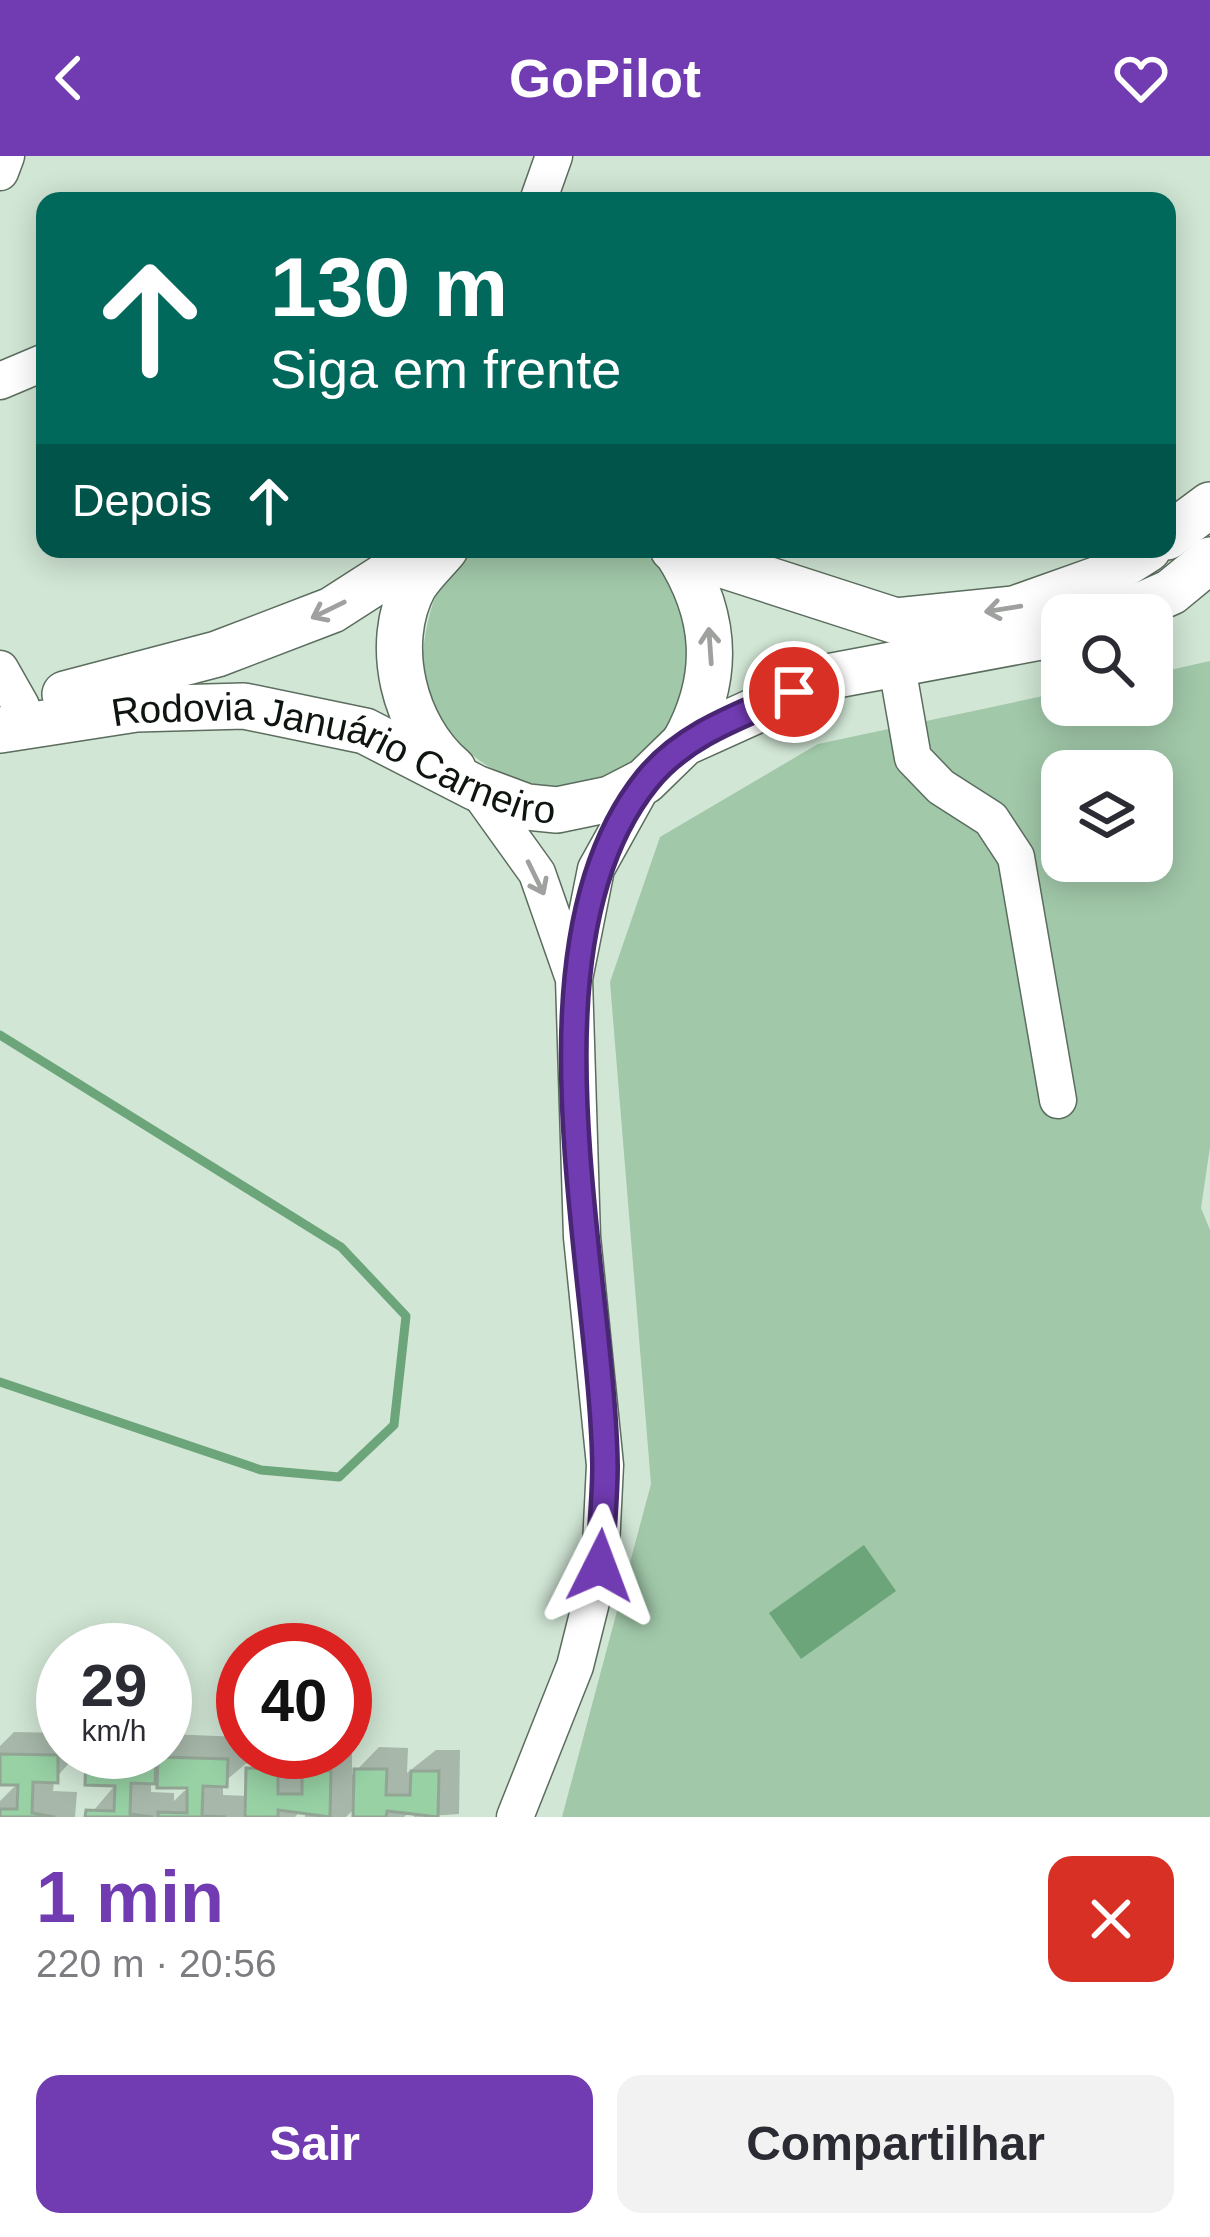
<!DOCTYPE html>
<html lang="pt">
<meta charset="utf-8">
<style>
:root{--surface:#fff;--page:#f2f2f3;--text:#2b2b33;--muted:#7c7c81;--accent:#713bb1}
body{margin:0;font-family:Arial,sans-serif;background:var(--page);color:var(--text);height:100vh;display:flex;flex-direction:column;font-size:45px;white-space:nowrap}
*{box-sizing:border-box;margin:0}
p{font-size:39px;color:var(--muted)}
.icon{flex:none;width:66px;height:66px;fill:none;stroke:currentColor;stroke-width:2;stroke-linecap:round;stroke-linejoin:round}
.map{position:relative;height:1661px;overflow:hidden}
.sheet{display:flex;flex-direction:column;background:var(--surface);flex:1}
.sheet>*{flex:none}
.guide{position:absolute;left:36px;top:36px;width:1140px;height:366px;border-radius:24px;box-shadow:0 6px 30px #0003;background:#00695c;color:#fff;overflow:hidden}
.controls{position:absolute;left:1041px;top:438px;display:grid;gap:24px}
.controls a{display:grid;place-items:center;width:132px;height:132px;border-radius:24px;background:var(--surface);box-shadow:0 6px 30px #0003;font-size:60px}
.speed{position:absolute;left:36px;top:1467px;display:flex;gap:24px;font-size:60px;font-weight:700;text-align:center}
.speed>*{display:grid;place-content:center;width:156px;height:156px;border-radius:50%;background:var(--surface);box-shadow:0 6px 30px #0003;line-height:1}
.speed small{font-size:30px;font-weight:400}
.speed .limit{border:18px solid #d22;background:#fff;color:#111}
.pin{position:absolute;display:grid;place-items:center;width:102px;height:102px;color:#fff;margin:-51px;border:6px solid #fff;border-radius:50%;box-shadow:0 3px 12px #0007}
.me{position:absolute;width:132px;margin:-66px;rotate:3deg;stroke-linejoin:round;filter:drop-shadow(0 0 9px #0008)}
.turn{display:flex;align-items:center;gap:42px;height:252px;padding:0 36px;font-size:54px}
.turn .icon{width:156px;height:156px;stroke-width:2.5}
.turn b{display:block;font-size:84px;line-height:102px}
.then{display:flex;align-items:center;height:114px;padding:0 36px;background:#0003;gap:24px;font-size:45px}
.round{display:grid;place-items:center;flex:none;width:126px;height:126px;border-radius:24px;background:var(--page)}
.headline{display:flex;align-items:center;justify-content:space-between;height:204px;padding:0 36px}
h1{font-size:72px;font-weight:600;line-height:90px;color:var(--accent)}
.primary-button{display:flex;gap:24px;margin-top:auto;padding:24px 36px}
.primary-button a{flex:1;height:138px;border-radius:24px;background:var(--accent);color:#fff;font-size:48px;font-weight:600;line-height:138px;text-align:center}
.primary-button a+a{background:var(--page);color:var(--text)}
header{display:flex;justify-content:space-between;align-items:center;height:156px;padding:0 36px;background:var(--accent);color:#fff;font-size:54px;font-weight:600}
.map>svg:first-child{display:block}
</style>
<header><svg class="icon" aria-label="back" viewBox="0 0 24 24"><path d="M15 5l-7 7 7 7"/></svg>GoPilot<svg class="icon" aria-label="heart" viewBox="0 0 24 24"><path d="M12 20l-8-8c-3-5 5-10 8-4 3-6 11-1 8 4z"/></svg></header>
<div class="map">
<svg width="1210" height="1661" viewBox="0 0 1210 1661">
<rect width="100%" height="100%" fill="#d1e6d5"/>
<path fill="#a1c8a9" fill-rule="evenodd" d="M 473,393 L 640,393 C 650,403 665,414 671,426 C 750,566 574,702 459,587 C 437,565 420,529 423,497 C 427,458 438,415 473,393 Z
M 1210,505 L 1210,991 L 1201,1052 L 1210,1074 L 1210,1661 L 562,1661 L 651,1328 L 610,826 L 660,681 L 818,588 L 1062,536 L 1062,549 L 1152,549 L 1152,518 ZM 1062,615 L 1152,615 L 1152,705 L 1062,705 Z"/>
<path fill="#6ca57a" d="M 864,1389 L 896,1435 L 801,1503 L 769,1457 Z"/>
<path fill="#0003" fill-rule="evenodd" d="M 14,1576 L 63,1577 L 63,1596 L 79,1596 L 54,1624 L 53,1635 L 77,1636 L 75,1661 L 0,1661 L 0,1645 L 19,1626 L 0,1626 L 0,1590 Z
M 165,1578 L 243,1581 L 249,1605 L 223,1627 L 223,1639 L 248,1640 L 249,1613 L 266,1596 L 299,1596 L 299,1616 L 304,1616 L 325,1596 L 352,1594 L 352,1619 L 379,1591 L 408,1592 L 407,1617 L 436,1594 L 460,1594 L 459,1658 L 414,1661 L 414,1652 L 404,1661 L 356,1661 L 356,1651 L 346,1661 L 305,1661 L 305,1650 L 295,1661 L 88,1661 L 117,1627 L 88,1600 L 165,1596 ZM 151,1626 L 198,1630 L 198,1635 L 184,1635 L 174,1645 L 174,1637 L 151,1636 Z"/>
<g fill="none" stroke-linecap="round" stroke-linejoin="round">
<path stroke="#6ca57a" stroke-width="9" d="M 0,879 L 341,1091 L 406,1160 L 394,1269 L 339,1321 L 261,1314 L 0,1226"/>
</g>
<path fill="#97d1a4" stroke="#93a696" stroke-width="3" d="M 0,1598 L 58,1599 L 58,1627 L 33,1626 L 32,1657 L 55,1661 L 0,1661 L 0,1653 L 17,1653 L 18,1629 L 0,1629 Z
M 86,1598 L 156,1600 L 155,1628 L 131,1627 L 130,1658 L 153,1661 L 85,1661 L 86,1654 L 114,1655 L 115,1630 L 85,1629 Z
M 158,1601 L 228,1603 L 227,1631 L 203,1630 L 202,1660 L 226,1661 L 158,1661 L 158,1656 L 187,1657 L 187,1632 L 157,1632 Z
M 246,1612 L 278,1613 L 278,1638 L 302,1638 L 302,1614 L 331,1615 L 330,1661 L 278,1654 L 278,1661 L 245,1661 Z
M 354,1613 L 387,1613 L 386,1639 L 410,1639 L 411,1615 L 439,1615 L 438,1661 L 387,1655 L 386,1661 L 353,1661 Z"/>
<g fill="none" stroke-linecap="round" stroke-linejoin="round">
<g stroke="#5b6d5e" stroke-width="39">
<path id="minor" d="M 0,16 L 6,0
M 538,45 L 554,0
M 0,225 L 45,206
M 896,505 L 913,602 L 941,631 L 991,663 L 1016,701 L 1058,944
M 0,513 L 21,550
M 476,632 L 537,717 L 573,820
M 515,1661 L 575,1510 L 600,1410 L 605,1309 L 582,1081 L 574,823 L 596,713 L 645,625"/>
</g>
<g stroke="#5b6d5e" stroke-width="48">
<g id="major">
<path d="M 1167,381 L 1210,349"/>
<path d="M 445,393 C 436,404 422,417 414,430 C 383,488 404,572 453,613"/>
<path d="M 673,393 L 896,465 L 1014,453 L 1104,421 L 1148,393"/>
<path d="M 676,395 C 717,458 721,521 684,587"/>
<path d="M 1119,459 L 1171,436 L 1210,404"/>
<path d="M 65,538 L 217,498 L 332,454 L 427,393"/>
<path id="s1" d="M 0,574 L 136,553 L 244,550 L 365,575 L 476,632 L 527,651 L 557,654 L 610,643 L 645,625 L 684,587 L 832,520 L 1062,477"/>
</g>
</g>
<use href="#minor" stroke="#fff" stroke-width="36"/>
<use href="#major" stroke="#fff" stroke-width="45"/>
</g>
<defs><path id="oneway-shaft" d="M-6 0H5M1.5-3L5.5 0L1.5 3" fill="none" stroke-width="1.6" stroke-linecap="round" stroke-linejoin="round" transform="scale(3)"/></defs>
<g stroke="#9fa19f">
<use href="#oneway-shaft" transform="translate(1003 453) rotate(171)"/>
<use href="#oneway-shaft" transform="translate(328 454) rotate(154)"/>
<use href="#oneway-shaft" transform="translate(710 490) rotate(-94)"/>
<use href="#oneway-shaft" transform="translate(536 722) rotate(64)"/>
</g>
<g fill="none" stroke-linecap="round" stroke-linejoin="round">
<g stroke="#492673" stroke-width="30">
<path id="route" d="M 600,1410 C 601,1377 605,1343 605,1310 C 602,1114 514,789 647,624 C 684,578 741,559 794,536"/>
</g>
<use href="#route" stroke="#713bb1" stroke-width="21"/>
</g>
<g text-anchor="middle" stroke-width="9" stroke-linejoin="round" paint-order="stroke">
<g font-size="39" fill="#0e150f" stroke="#d1e6d5">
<text dy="14" stroke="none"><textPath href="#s1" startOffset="345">Rodovia Januário Carneiro</textPath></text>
</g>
</g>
</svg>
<div class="controls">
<a><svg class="icon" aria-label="search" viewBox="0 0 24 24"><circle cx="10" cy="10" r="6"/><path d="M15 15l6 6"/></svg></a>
<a><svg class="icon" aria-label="layers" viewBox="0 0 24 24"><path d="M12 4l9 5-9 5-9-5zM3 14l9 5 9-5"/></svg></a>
</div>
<div class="speed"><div>29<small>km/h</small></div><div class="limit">40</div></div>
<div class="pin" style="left:794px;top:536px;background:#d93025"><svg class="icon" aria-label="arrive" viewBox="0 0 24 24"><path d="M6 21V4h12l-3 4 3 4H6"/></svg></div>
<svg class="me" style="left:600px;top:1410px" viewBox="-20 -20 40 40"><path d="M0-17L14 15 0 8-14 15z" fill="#713bb1" stroke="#fff" stroke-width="4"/></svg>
<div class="guide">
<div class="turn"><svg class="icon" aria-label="ahead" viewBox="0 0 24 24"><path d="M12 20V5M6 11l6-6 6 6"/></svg><div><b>130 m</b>Siga em frente</div></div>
<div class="then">Depois<svg class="icon" aria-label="ahead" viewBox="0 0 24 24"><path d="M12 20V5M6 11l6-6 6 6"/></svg></div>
</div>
</div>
<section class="sheet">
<div class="headline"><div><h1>1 min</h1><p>220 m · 20:56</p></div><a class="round" style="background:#d93025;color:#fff"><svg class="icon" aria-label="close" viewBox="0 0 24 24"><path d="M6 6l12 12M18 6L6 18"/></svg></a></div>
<div class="primary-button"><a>Sair</a><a>Compartilhar</a></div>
</section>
